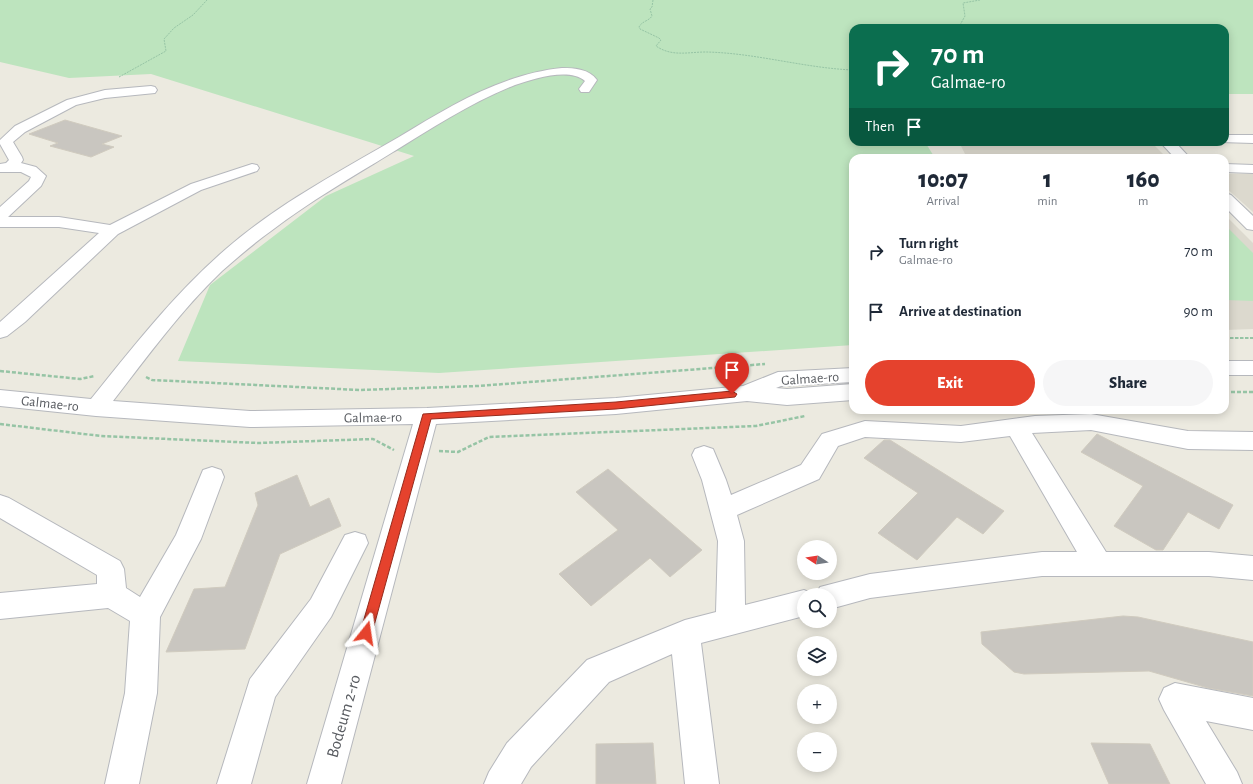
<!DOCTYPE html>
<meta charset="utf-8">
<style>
:root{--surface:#fff;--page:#f6f6f7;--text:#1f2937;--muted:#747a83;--accent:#e5422d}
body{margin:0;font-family:"Alegreya Sans",sans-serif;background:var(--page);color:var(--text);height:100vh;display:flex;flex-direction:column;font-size:15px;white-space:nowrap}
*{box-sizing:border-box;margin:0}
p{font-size:13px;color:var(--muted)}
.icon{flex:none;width:22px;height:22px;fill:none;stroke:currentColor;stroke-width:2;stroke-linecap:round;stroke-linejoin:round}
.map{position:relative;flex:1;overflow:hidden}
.sheet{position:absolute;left:849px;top:154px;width:380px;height:260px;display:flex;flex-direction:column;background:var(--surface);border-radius:12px;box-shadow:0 2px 10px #0003}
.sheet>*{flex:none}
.banner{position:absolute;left:849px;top:24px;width:380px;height:122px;border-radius:12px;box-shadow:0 2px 10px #0003;background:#0b6e4f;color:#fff;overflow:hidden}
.needle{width:26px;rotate:282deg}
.fabs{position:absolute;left:797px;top:540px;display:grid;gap:8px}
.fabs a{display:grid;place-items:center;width:40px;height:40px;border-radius:50%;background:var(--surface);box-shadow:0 2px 10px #0003;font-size:20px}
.pin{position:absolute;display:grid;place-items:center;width:34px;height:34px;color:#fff;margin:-41px -17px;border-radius:50% 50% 50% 0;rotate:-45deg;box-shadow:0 0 4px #0007}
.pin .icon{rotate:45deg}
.me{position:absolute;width:44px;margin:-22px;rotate:15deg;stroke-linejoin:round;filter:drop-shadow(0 0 3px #0008)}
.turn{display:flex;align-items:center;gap:14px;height:84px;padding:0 16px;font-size:18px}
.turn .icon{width:52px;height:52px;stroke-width:2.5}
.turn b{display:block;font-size:28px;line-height:34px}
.then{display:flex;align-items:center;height:38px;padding:0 16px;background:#0003;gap:8px;font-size:15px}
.eta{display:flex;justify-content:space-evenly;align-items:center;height:68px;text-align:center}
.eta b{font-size:24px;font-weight:800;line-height:28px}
.button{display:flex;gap:8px;margin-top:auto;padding:8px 16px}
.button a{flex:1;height:46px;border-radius:24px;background:var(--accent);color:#fff;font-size:16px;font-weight:800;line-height:46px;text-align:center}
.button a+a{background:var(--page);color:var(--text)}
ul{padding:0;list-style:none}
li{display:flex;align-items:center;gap:12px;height:60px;padding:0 16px}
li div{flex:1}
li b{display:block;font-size:15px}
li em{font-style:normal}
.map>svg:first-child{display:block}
</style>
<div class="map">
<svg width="1253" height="784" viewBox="0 0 1253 784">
<rect width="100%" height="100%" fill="#eceae0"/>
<path fill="#dcd9ce" d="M 959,142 L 1151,142 L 1167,158 L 971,158 L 965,154 Z
M 1225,174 L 1253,174 L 1253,212 L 1225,187 Z
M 1225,215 L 1253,243 L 1253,329 L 1225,330 Z"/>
<path fill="#bde4be" d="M 0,0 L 1253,0 L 1253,94 L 1225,94 L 1225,28 L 853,28 L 853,142 L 925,142 L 935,158 L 853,158 L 853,345 L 439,373 L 178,361 L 210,285 L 326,196 L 414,156 L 151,74 L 69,78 L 0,62 Z
M 1225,225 L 1253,253 L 1253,301 L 1225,300 Z"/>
<path fill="#c9c6c0" stroke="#d0cbbf" d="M 65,120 L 122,136 L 102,144 L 114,147 L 91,157 L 50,146 L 58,143 L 29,134 Z
M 1097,434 L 1233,505 L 1219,529 L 1188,512 L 1163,550 L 1156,550 L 1114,526 L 1143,486 L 1081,452 Z
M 884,440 L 890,440 L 1004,511 L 983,534 L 957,517 L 917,560 L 878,533 L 918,493 L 864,458 Z
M 608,469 L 702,550 L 670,577 L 650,558 L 591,606 L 559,574 L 618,530 L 576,492 Z
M 297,475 L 310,507 L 329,498 L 341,526 L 280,554 L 245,649 L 166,652 L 194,589 L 225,587 L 258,505 L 255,493 Z
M 1123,616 L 1138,617 L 1253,642 L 1253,696 L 1208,688 L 1149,671 L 1024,674 L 1014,672 L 982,644 L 981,632 Z
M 653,743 L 656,784 L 596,784 L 596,744 Z
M 1091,743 L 1150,744 L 1170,784 L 1109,784 Z"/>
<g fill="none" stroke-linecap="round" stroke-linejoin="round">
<g stroke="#b6b8bd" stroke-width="2">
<path id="minor" d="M 562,68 C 575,68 589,69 597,80 L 589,92 L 581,92 L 579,89 L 585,81 C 569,67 533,79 515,85 C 472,102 432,128 393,152 C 352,177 309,202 271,231 C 254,243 238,257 222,271 C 181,310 147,357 113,401 L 250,411 L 427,408 L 616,398 L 743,386 L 778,372 L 853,368 L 853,382 L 781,386 L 776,388 L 787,389 L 853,384 L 853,400 L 787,405 L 747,401 L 616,414 L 436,424 L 341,784 L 307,784 L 413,424 L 250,427 L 96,416 L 0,406 L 0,390 L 91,399 C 133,347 175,293 226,249 C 278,204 340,171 399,137 C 450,106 502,74 562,68 Z
M 151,86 L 155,87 L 157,90 L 155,93 L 105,98 L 76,105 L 25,132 L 13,142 L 22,157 L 23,160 L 21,163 L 36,167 L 46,176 L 41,186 L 8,217 L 59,217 L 110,225 L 191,184 L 252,164 L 257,165 L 259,168 L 257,171 L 201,190 L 118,234 L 25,322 L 7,336 L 0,338 L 0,322 L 99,233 L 59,227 L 0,227 L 0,207 L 29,181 L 31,177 L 21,172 L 0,172 L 0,164 L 6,163 L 9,160 L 0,144 L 0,140 L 15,126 L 67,100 L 105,90 Z
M 1225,135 L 1253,135 L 1253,143 L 1220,142 L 1225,142 Z
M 1160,142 L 1175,142 L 1190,158 L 1175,158 Z
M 1225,164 L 1253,165 L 1253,173 L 1225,172 Z
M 1225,193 L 1231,195 L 1253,216 L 1253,230 L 1247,229 L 1225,207 Z
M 1225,361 L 1253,361 L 1253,375 L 1225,375 Z
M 1091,414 L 1188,431 L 1253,432 L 1253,450 L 1188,449 L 1091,430 L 1032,433 L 1106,552 L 1209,552 L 1253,556 L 1253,580 L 1209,576 L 1042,576 L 870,598 L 830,609 L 830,595 L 816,595 L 820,587 L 870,574 L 1042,552 L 1077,552 L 1010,436 L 961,442 L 865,437 L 838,446 L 819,479 L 737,515 L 744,541 L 745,605 L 804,590 L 815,595 L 804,595 L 804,616 L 701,643 L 719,784 L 685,784 L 672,654 L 609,682 L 531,767 L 521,784 L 484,784 L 489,772 L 507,743 L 587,660 L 685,620 L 716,612 L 718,541 L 702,480 L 692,455 L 695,449 L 704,446 L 713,449 L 726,480 L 731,495 L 801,465 L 822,434 L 865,421 L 961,426 L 1035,416 Z
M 212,467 L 221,470 L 224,477 L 201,539 L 160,617 L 157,693 L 139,784 L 105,784 L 125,693 L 130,621 L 108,608 L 0,619 L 0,593 L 97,584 L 97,575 L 0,518 L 0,495 L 9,498 L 120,561 L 124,569 L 126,588 L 140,597 L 176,535 L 203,470 Z
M 355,532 L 365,535 L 368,543 L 331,617 L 275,697 L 251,784 L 217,784 L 250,679 L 311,599 L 345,535 Z
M 1175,683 L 1253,698 L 1253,730 L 1206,721 L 1237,772 L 1242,784 L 1206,784 L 1164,710 L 1159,699 L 1164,688 Z"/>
</g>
<path stroke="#96c4a5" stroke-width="1" stroke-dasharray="2 1" stroke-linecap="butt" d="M 653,0 L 652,7 L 650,9 L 652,16 C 649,21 642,21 639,27 L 640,29 L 659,38 L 661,40 L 656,46 C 672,57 688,52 706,52 C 756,53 804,68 853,70
M 961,28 L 960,25 L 965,16 L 963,3 L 980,0
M 119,77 L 166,51 L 164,39 L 174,28 L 193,15 L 207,0"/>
<path stroke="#96c4a5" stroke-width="2" stroke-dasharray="3.5 1.5" stroke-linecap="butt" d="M 1225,338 L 1253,338"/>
<path stroke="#96c4a5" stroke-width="2.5" stroke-dasharray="4 2" stroke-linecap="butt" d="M 0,371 L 80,379 L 95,376
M 146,377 L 152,380 L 360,390 L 478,386 L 765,364
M 1225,392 L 1253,392
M 0,424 L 101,436 L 258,443 L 373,439 L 394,450
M 439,451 L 458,452 L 489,437 L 756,426 L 805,416"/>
<use href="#minor" fill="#fff" fill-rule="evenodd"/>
</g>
<path fill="#e5422d" stroke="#952b1d" d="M 732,391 L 737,394 L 735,397 L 616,409 L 431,419 L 372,633 L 370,637 L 366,638 L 362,637 L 360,633 L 423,414 L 616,402 Z"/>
<g text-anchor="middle" stroke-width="4" stroke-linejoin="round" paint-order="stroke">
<g font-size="14" fill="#595c61" stroke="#fff">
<text transform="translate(810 378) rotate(-4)" y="5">Galmae-ro</text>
<text transform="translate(50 403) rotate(6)" y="5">Galmae-ro</text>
<text transform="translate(373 417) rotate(-1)" y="5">Galmae-ro</text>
</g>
<g font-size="17" fill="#595c61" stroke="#fff">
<text transform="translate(343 716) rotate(-74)" y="6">Bodeum 2-ro</text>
</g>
</g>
</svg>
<div class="fabs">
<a><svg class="needle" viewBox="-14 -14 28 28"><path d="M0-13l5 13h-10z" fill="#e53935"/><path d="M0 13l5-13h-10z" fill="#747a83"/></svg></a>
<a><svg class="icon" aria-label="search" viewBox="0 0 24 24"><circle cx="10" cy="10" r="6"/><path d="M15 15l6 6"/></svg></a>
<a><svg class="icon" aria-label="layers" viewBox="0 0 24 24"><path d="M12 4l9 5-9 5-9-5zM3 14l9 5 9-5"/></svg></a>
<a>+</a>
<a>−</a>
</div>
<div class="pin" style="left:732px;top:394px;background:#d93025"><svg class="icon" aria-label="arrive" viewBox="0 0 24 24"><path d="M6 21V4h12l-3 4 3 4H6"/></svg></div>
<svg class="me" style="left:366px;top:633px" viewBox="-20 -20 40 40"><path d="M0-17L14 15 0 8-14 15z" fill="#e5422d" stroke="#fff" stroke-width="4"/></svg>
<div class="banner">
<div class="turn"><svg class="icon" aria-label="right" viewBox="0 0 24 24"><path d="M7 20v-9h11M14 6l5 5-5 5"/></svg><div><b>70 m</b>Galmae-ro</div></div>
<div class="then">Then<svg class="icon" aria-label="arrive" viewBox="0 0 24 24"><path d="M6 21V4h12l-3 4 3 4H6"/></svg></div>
</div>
<section class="sheet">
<div class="eta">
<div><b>10:07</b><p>Arrival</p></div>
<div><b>1</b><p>min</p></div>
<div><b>160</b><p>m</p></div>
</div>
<ul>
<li><svg class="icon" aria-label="right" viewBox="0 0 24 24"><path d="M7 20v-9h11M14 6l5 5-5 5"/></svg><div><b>Turn right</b><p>Galmae-ro</p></div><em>70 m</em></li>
<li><svg class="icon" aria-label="arrive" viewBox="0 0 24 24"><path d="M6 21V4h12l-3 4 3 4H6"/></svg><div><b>Arrive at destination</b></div><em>90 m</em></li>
</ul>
<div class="button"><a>Exit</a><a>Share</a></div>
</section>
</div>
